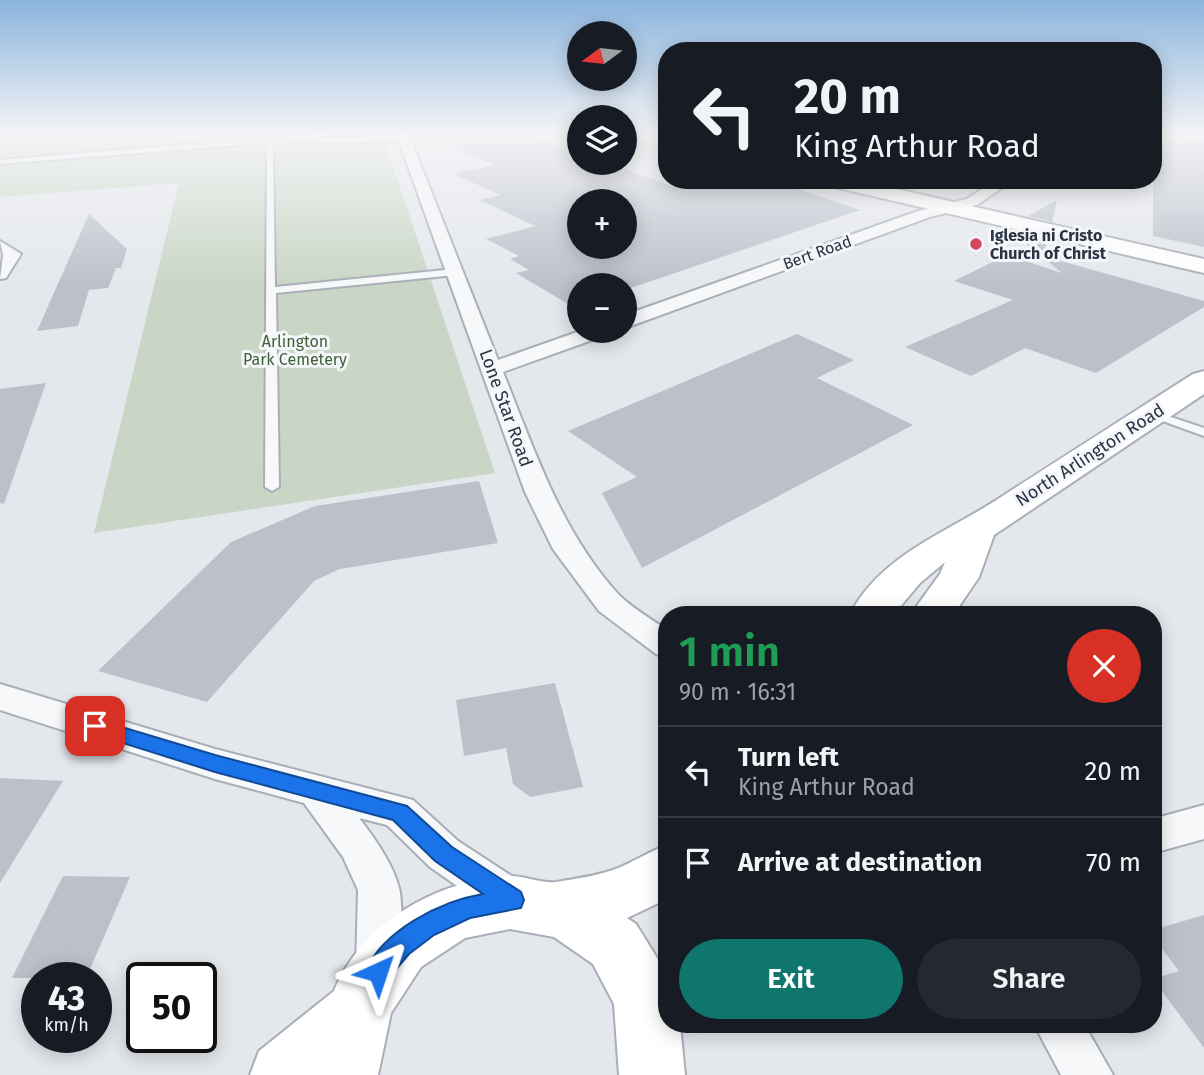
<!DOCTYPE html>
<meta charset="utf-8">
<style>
:root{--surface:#171b24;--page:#242831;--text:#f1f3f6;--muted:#9ea1a6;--line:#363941;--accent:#0f766e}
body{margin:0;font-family:"Fira Sans",sans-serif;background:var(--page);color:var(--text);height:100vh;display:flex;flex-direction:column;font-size:26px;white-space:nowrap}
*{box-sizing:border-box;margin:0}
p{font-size:23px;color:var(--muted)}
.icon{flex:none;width:38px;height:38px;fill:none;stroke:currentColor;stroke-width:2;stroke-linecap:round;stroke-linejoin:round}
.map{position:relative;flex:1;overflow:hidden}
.sheet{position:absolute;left:658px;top:606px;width:504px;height:427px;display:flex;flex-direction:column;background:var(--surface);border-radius:28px;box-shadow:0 4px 18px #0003}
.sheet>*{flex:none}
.top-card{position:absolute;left:658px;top:42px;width:504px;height:147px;border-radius:28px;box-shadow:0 4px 18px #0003;background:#171b24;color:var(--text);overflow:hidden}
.needle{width:46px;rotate:255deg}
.tools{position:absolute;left:567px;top:21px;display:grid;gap:14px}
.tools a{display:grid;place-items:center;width:70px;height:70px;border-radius:50%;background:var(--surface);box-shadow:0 4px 18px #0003;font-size:35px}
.speed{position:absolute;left:21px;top:962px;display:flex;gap:14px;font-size:35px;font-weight:700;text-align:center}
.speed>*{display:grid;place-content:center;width:91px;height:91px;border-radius:50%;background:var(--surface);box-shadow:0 4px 18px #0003;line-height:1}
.speed small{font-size:18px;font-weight:400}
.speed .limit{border:4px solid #111;border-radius:10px;background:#fff;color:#111}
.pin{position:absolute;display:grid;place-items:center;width:60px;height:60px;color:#fff;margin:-30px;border-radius:14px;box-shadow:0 4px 10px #0006}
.me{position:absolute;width:77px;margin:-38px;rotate:42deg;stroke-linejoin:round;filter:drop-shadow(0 0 5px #0008)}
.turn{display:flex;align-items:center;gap:24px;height:147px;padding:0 21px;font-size:32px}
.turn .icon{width:91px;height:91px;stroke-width:2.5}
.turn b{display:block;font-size:49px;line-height:60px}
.round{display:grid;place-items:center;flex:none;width:74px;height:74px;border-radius:37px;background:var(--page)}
.overview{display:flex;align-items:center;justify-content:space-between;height:119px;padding:0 21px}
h1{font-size:42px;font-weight:600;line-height:52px;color:#1e9e55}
.primary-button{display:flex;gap:14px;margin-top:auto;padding:14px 21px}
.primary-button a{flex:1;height:80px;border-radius:42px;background:var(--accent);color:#fff;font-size:28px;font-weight:600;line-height:80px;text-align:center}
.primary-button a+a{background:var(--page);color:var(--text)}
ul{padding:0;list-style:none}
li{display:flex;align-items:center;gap:21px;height:91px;padding:0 21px;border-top:2px solid var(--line)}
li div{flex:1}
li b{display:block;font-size:26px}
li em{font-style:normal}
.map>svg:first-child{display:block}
</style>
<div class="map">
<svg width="1204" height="1075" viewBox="0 0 1204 1075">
<rect width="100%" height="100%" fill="#e4e7ec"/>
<path fill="#c9d6c5" d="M 0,133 L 382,133 L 495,473 L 94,533 L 179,183 L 0,197 Z"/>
<path fill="#bbc0ca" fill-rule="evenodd" d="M 431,133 L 526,133 L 579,154 L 579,163 L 607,163 L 675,187 L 699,180 L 753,180 L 769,186 L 780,183 L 860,210 L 625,290 L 625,285 L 579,285 L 579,305 L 573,307 L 516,273 L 529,270 L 510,259 L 519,256 L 486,239 L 535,226 L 480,200 L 500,195 L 454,174 L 494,165 L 451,147 L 459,145 ZM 579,201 L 625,201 L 625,247 L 579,247 Z
M 1204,135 L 1204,247 L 1153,236 L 1153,154 L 1161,155 L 1166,152 L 1153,145 L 1153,137 L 1179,143 Z
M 1057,200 L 1052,222 L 1028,216 Z
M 89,214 L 127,249 L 121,268 L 116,268 L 108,288 L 89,290 L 78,326 L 37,331 Z
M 1010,231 L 1047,239 L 1043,256 L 1204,301 L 1204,307 L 1096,373 L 1025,348 L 971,376 L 905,347 L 1013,300 L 954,281 L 1007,255 L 1062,273 Z
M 797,334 L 854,360 L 817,378 L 913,425 L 642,568 L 602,493 L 637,477 L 568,431 Z
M 46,383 L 4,504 L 0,503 L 0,389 Z
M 479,481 L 498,543 L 340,569 L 314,581 L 207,702 L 98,671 L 231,542 L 315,506 Z
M 555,683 L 583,787 L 530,797 L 513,784 L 506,748 L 464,756 L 456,700 Z
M 0,778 L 63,781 L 0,883 Z
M 63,876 L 130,877 L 86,978 L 12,978 Z
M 1204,915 L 1204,1048 L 1153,979 L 1179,971 L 1153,937 L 1153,930 Z"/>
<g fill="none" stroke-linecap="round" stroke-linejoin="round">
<g stroke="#a9aeb7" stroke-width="4">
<path id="lane" d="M 321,133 L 343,133 L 308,139 L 404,137 L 407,139 L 404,141 L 273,143 L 275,287 L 455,269 L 459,272 L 455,275 L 276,293 L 279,487 L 272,491 L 265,487 L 267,143 L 0,164 L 0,160 Z
M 1153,147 L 1163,151 L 1160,153 L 1153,151 Z
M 1153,411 L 1204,428 L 1204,436 L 1149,416 L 1147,414 Z"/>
</g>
<g stroke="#a9aeb7" stroke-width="4">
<path id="street" d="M 396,133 L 408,133 L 498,360 L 580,331 L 609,331 L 606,335 L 503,372 C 535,451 561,532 619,595 C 632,608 651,619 667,630 L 667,657 L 656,654 L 599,611 L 553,549 L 525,492 Z
M 996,180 L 1013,180 L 977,205 L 930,217 L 625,328 L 625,315 L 918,211 L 967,199 Z
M 0,241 L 21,254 L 6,278 L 0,279 L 3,255 Z
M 0,684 L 215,749 L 413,800 L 458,841 L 527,886 L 533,900 L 527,914 L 512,919 L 497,914 L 430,867 L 387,825 L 359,818 C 374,837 393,864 399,888 C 404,908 401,966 394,984 L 378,991 L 362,984 L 356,969 L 358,890 L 343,857 L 304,803 L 215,779 L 0,710 Z
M 1204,805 L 1204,839 L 1153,853 L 1153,819 Z
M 1034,1024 L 1084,1024 L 1113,1075 L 1061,1075 Z"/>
</g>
<g stroke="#a9aeb7" stroke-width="4">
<path id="secondary" d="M 625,133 L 667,138 L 667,148 L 625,139 Z
M 820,180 L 857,180 L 1204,259 L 1204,273 L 830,186 Z
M 1204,371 L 1204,394 L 994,535 L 979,577 L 954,614 L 911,614 L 940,574 L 945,562 L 920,583 L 894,614 L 850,614 C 881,556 943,534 995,501 C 1061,458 1127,416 1193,374 Z
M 667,845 L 667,899 L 627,918 L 636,924 L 667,974 L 667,1024 L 680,1024 L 685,1075 L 619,1075 L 614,1004 L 593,964 L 554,937 L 510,929 L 465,938 L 421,967 L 391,1013 L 378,1075 L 250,1075 L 259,1051 L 334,991 C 363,922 436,881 508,876 C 524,875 541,884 556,882 C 574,879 596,876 613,870 C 632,863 648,852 667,845 Z"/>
</g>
<use href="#lane" fill="#f7f8fa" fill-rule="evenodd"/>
<use href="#street" fill="#f7f8fa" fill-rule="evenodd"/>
<use href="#secondary" fill="#fff" fill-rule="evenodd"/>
</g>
<linearGradient id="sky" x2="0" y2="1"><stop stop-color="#8bb4dd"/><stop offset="0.47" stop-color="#f3f4f6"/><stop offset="1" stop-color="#f3f4f6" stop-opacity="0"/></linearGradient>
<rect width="1204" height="284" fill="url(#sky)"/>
<path fill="#1a73e8" stroke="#114b97" stroke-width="2" d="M 95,719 L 215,755 L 407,806 L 452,847 L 521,892 L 524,900 L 521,908 L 470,918 L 434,935 L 409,954 L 387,980 L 378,984 L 369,980 L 365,972 C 383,930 441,901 483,894 L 435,861 L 393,820 L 215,772 L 88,732 L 85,726 L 88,721 Z"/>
<circle fill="#d1495b" stroke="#f4f6f9" stroke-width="2.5" cx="976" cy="244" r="7"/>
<g text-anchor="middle" stroke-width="6" stroke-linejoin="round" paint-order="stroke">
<g font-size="16" font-weight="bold" fill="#2b3445" stroke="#f4f6f9" text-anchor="start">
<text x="990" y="241">Iglesia ni Cristo<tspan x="990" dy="18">Church of Christ</tspan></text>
</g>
<g font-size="16" fill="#2b3445" stroke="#f4f6f9">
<text transform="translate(817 252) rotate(-20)" y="6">Bert Road</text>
</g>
<g font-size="16" fill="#3f6138" stroke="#f4f6f9">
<text x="295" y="347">Arlington<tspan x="295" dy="18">Park Cemetery</tspan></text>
</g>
<g font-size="18" fill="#2b3445" stroke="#f4f6f9">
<text transform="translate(506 408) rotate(70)" y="6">Lone Star Road</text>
<text transform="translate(1090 455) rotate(-33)" y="6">North Arlington Road</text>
</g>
</g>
</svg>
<div class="tools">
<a><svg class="needle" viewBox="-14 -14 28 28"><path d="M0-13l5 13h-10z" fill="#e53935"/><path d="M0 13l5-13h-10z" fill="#9ea1a6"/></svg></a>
<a><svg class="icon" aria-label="layers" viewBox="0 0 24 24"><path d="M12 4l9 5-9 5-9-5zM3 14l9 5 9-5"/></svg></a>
<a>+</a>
<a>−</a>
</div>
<div class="speed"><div>43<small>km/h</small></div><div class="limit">50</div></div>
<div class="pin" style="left:95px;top:726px;background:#d93025"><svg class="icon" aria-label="arrive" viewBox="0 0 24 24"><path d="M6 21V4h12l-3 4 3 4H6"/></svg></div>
<svg class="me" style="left:378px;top:972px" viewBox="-20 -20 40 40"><path d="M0-17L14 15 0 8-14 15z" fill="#1a73e8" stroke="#fff" stroke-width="4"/></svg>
<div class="top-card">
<div class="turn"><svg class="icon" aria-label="left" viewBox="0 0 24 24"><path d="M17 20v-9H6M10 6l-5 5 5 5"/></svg><div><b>20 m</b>King Arthur Road</div></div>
</div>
<section class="sheet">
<div class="overview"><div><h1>1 min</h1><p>90 m · 16:31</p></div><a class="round" style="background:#d93025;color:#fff"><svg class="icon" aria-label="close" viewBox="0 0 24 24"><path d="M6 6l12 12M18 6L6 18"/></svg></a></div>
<ul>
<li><svg class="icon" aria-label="left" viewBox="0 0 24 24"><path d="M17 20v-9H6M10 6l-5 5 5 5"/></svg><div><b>Turn left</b><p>King Arthur Road</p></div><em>20 m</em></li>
<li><svg class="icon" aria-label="arrive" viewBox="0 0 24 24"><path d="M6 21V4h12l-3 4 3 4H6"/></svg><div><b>Arrive at destination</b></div><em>70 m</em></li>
</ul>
<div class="primary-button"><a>Exit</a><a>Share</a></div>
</section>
</div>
